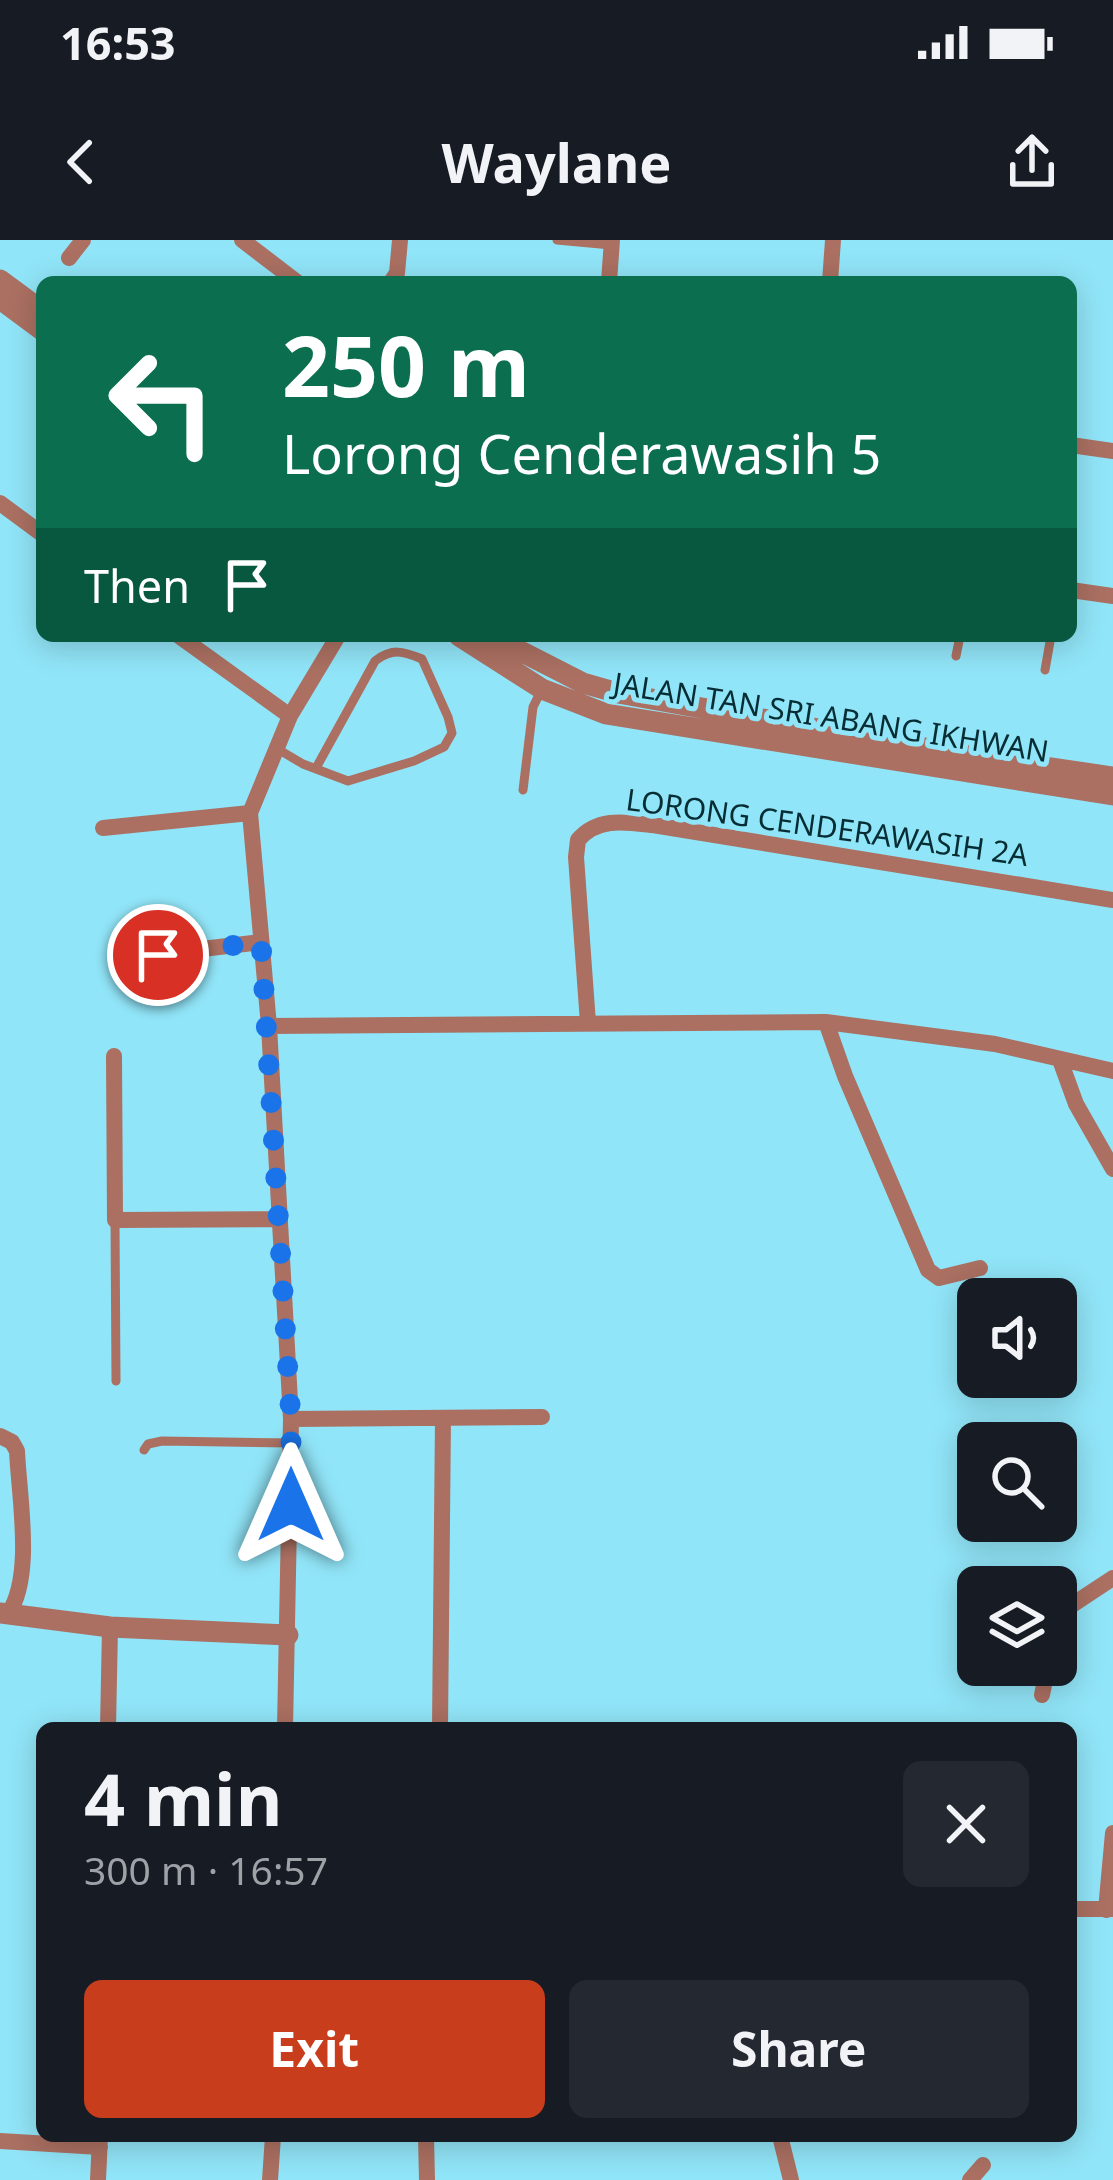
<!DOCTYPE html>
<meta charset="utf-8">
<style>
:root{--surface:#171b24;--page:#242831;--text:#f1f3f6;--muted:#9ea1a6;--accent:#c83e1d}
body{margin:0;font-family:"Noto Sans",sans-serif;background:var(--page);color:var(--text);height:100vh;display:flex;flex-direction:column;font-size:45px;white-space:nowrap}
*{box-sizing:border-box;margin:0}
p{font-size:39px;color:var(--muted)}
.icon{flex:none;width:66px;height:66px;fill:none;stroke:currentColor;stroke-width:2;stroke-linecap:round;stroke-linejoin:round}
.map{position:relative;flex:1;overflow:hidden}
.side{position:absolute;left:36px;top:1482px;width:1041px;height:420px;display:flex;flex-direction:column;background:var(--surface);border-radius:18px;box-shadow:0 6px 30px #0003}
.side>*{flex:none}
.top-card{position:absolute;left:36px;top:36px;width:1041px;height:366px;border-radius:18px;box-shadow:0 6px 30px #0003;background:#0b6e4f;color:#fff;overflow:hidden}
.buttons{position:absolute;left:957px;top:1038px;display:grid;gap:24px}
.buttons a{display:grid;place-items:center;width:120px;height:120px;border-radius:18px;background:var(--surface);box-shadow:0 6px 30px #0003;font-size:60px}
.pin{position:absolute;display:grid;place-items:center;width:102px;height:102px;color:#fff;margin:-51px;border:6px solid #fff;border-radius:50%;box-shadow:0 3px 12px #0007}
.me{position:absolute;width:132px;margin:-66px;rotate:0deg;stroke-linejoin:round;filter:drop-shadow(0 0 9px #0008)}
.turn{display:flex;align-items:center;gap:42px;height:252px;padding:0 48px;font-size:54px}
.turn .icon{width:156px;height:156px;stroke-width:2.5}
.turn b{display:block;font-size:84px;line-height:102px}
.then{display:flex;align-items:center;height:114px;padding:0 48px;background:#0003;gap:24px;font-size:45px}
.round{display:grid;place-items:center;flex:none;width:126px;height:126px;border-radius:18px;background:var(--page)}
.head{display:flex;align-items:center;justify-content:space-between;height:204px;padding:0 48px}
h1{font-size:72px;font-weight:700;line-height:90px}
.primary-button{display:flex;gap:24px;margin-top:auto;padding:24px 48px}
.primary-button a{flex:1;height:138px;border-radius:18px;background:var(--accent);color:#fff;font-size:48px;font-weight:700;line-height:138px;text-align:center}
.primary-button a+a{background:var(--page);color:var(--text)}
.status{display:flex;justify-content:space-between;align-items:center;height:84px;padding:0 60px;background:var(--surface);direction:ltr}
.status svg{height:33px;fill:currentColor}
header{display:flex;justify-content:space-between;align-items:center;height:156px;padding:0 48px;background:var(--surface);font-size:54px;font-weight:700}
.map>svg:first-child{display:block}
</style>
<div class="status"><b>16:53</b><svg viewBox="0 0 49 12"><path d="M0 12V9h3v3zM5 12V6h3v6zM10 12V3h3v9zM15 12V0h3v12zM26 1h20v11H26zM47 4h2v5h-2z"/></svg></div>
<header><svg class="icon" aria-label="back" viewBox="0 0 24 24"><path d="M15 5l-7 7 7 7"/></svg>Waylane<svg class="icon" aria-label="share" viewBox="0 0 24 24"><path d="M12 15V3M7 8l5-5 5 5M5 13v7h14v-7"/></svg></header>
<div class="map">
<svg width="1113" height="1940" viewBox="0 0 1113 1940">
<rect width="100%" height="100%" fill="#91e5f8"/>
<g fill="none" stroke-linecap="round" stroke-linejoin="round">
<path stroke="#ab7062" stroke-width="9" d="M 557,0 L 611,5
M 956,416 L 960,396
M 1045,430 L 1051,396
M 276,508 L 303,524 L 348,541 L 414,521 L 444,507 L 452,493 L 448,477 L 422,419 C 403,411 392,408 375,421 L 316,528
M 523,550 L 533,467 L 542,449
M 115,980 L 116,1141
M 144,1210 L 148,1204 L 162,1201 L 292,1203"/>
<path stroke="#ab7062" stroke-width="16" d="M 242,0 L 297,42
M 69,18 L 83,0
M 391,42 L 397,33 L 400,0
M 609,42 L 612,0
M 830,42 L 833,0
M 1071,205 L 1113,211
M 0,263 L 42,294
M 1071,350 L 1113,356
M 179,396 L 290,476
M 103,588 L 250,573
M 126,718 L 261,702
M 826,782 L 845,836 L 928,1030 L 939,1038 L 980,1028
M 588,783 L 576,617 L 578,600 C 599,575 630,583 659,586 L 1113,660
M 269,786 L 826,782 L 995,804 L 1113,831
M 114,816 L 115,980 L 278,979
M 1060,820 L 1076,864 L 1113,929
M 291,1179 L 542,1177
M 0,1196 L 12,1202 L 17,1211 C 19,1257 34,1337 8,1374
M 1056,1386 L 1072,1365 L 1113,1338
M 1042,1455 L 1048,1425
M 108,1488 L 110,1387
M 285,1488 L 291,1179 L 269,786 L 250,573 L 290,476 L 338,396
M 440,1488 L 443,1178
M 1071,1669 L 1112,1669
M 1106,1670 L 1113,1593
M 426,1896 L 427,1940
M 780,1896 L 791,1940
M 0,1901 L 100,1907
M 98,1940 L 100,1897
M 270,1940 L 273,1896
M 970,1940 L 983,1925"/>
<path stroke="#ab7062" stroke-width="21" d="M 0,40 L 42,71
M 0,59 L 42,90
M 459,396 L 542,449 L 606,474 L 1113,555
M 491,396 L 583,443 L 618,453 L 975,517 L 1113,537
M 0,1373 L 110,1387 L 288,1395"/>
</g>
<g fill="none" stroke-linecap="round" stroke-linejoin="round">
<path stroke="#1a73e8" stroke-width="21" stroke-dasharray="0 37.8" d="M 158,715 L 261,702 L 291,1179 L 291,1265"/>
</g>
<g text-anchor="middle" stroke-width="10" stroke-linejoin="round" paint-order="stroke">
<g font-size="30" fill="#072d34" stroke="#91e5f8">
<text transform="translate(831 478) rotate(9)" y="10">JALAN TAN SRI ABANG IKHWAN</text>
<text transform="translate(827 588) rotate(8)" y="10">LORONG CENDERAWASIH 2A</text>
</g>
</g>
</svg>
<div class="buttons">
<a><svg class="icon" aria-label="sound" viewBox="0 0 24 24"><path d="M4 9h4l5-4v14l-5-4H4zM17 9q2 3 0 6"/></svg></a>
<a><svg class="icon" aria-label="search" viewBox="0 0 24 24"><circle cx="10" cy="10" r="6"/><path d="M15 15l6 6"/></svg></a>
<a><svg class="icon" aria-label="layers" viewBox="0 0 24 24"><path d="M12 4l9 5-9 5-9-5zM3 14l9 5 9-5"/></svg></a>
</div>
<div class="pin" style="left:158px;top:715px;background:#d93025"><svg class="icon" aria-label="arrive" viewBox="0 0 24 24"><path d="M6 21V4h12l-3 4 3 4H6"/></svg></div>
<svg class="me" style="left:291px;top:1265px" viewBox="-20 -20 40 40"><path d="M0-17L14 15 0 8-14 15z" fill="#1a73e8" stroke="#fff" stroke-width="4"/></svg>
<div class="top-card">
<div class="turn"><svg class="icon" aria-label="left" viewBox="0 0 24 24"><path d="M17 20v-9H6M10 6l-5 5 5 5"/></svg><div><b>250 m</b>Lorong Cenderawasih 5</div></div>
<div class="then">Then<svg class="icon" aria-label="arrive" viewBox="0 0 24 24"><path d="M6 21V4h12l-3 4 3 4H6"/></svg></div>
</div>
<section class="side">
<div class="head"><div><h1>4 min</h1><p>300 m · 16:57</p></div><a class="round"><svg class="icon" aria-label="close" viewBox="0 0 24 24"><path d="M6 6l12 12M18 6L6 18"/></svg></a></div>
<div class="primary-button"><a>Exit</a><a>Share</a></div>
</section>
</div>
